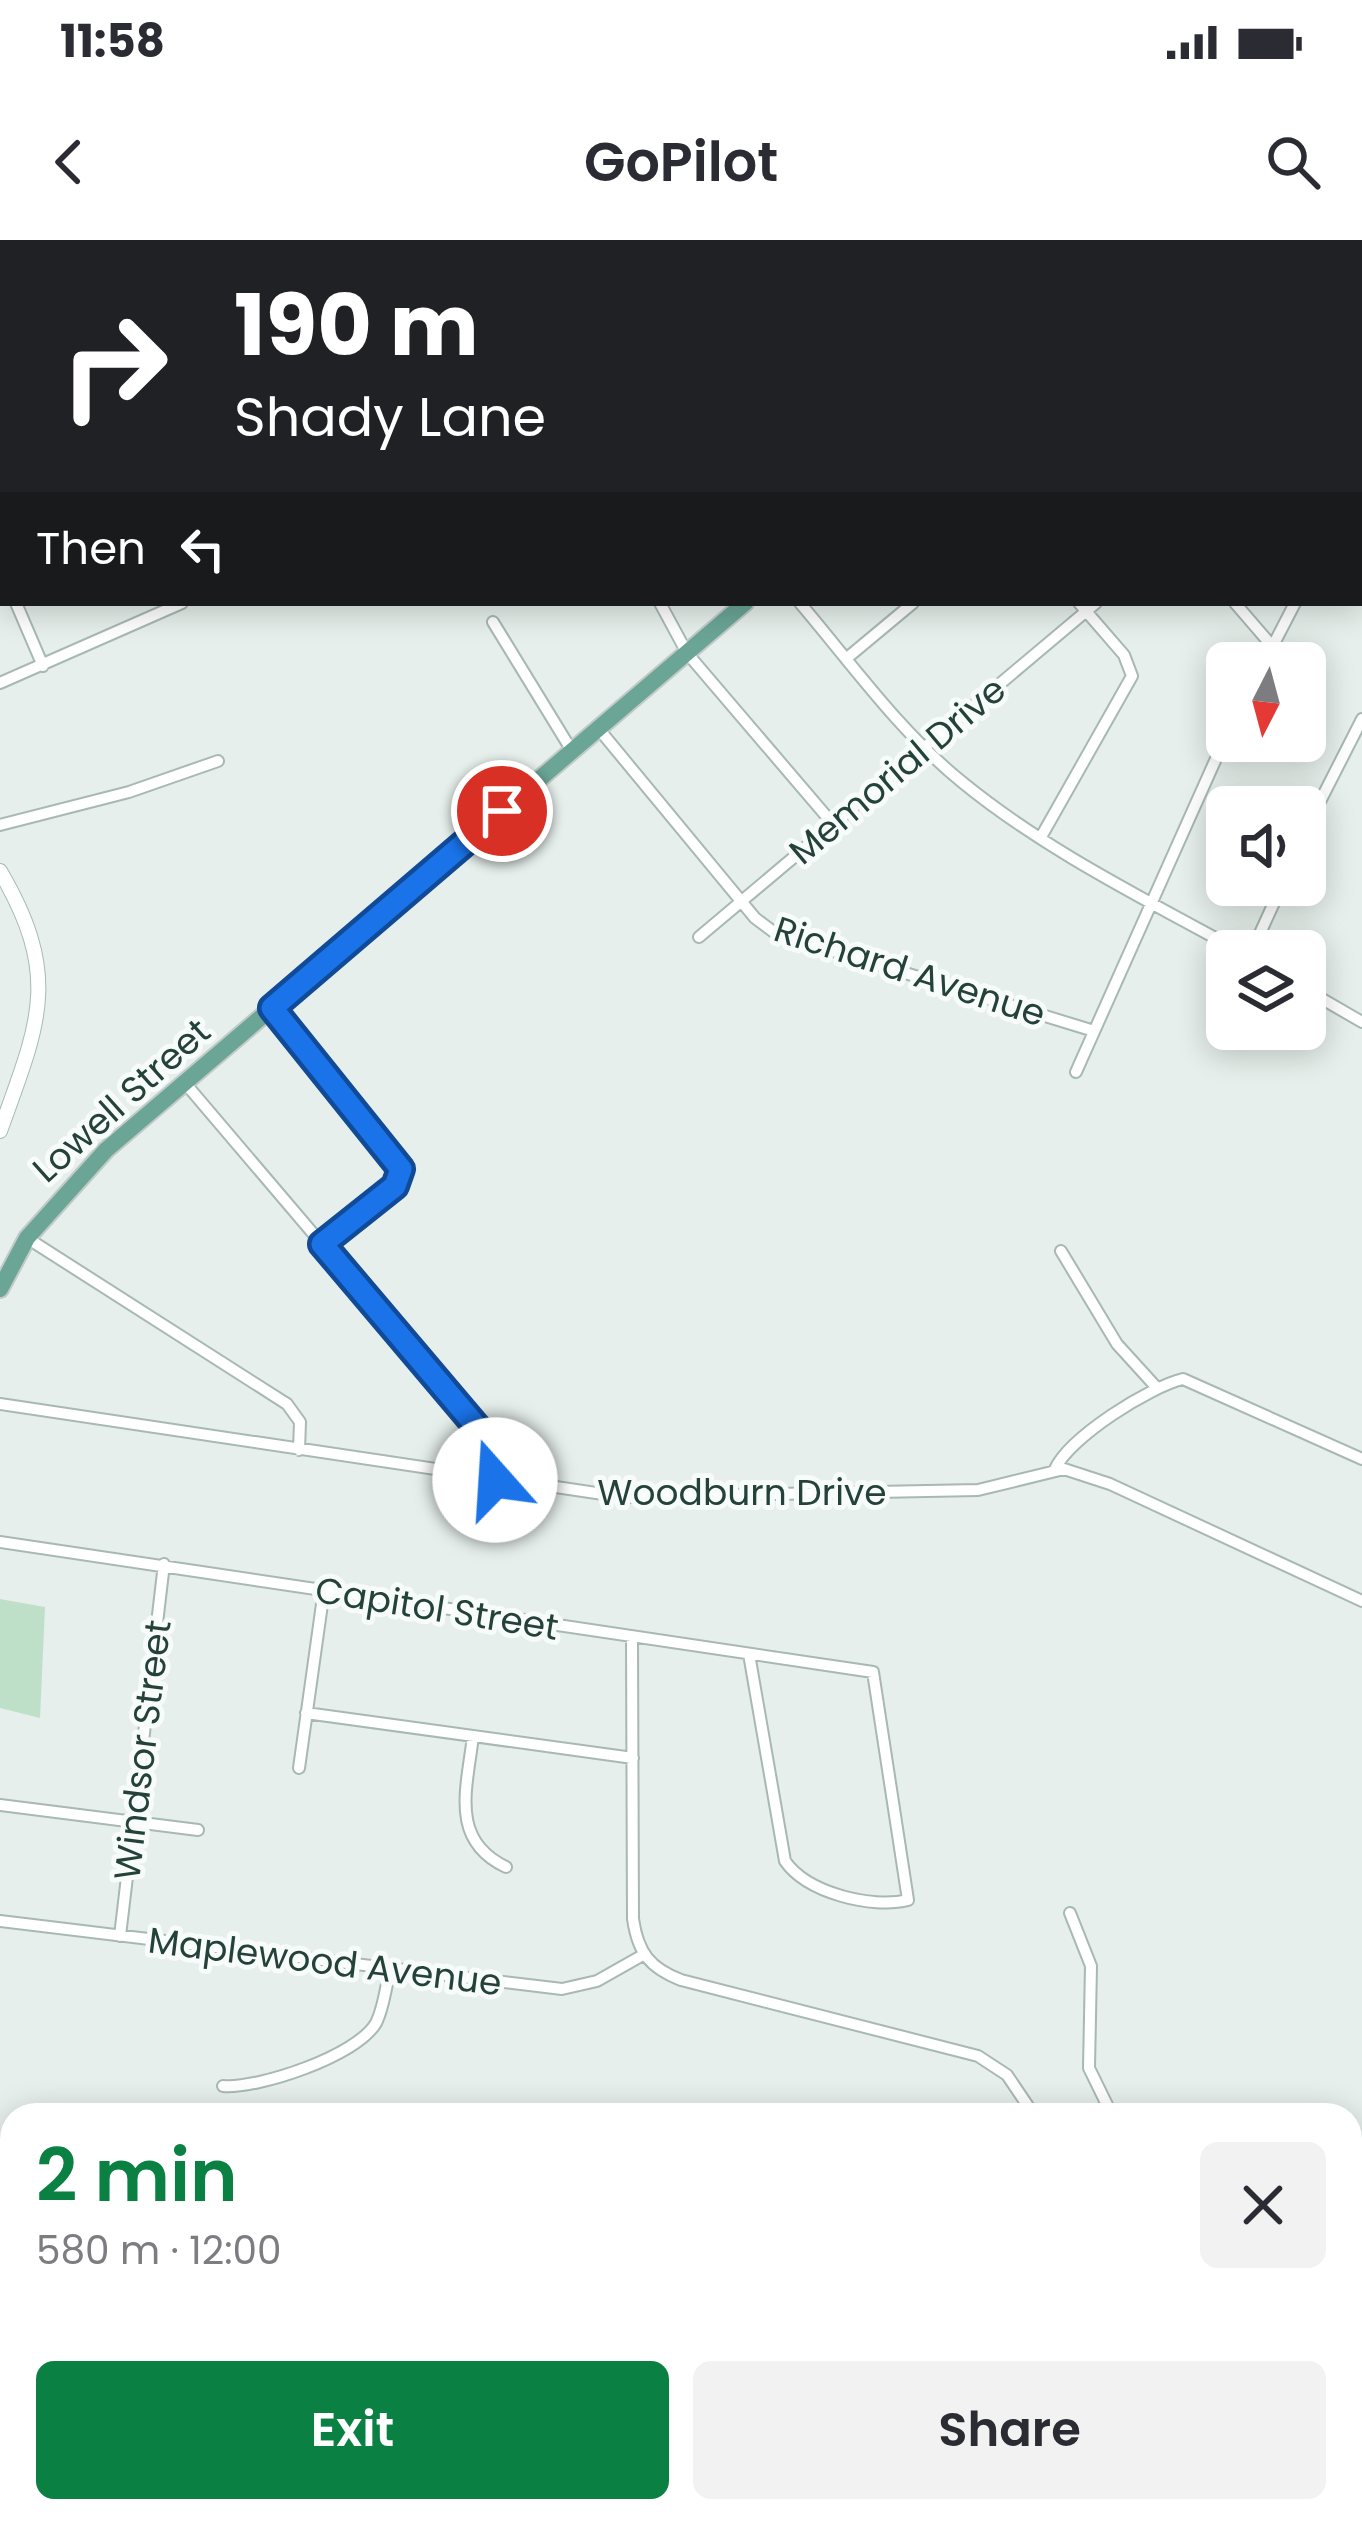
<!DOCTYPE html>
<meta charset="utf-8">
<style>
:root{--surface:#fff;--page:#f2f2f3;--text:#2b2b33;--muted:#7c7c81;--accent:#0b8043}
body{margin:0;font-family:Poppins,sans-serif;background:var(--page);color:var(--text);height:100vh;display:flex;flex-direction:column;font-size:45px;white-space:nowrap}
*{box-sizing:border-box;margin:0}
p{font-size:39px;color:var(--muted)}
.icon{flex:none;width:66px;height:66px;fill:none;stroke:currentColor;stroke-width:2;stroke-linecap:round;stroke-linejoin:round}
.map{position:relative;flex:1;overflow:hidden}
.panel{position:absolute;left:0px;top:1863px;width:1362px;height:420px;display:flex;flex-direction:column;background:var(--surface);border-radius:36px 36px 0 0;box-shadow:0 6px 30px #0003}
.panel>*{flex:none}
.banner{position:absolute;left:0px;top:0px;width:1362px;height:366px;box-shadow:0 6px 30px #0003;background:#202124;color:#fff;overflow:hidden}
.needle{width:78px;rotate:186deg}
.tools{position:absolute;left:1206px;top:402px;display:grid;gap:24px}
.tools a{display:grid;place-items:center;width:120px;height:120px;border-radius:18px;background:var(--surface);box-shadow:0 6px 30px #0003;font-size:60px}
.pin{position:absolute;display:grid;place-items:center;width:102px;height:102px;color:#fff;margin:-51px;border:6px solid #fff;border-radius:50%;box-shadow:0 3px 12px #0007}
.me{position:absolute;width:132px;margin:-66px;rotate:341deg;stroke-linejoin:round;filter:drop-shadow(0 0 9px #0008)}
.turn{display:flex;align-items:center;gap:42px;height:252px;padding:0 36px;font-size:54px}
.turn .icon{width:156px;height:156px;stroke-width:2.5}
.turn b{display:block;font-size:84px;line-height:102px}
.then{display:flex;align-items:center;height:114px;padding:0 36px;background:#0003;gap:24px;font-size:45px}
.round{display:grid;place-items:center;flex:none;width:126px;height:126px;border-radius:18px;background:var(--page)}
.headline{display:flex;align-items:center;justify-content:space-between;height:204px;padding:0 36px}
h1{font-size:72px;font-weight:600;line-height:90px;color:var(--accent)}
.cta{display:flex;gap:24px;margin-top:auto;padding:24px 36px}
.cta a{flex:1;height:138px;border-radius:18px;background:var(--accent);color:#fff;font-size:48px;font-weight:600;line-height:138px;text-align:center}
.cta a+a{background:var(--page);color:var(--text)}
.status{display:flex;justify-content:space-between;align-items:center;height:84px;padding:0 60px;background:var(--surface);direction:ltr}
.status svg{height:33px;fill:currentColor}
header{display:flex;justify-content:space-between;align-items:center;height:156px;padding:0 36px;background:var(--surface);font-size:54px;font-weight:600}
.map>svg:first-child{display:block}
</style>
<div class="status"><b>11:58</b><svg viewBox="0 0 49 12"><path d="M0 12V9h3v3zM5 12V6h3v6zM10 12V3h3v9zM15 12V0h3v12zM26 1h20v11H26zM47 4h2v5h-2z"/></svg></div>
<header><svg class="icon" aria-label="back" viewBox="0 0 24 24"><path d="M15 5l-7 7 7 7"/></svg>GoPilot<svg class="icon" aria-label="search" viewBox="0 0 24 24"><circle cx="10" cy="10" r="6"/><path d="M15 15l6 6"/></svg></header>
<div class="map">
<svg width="1362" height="2283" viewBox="0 0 1362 2283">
<rect width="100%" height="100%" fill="#e6efeb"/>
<path fill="#bfe0c8" d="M 0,1359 L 45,1367 L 40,1478 L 0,1468 Z"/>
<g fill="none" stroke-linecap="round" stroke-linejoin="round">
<g stroke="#a8b8b2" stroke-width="14">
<path id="street" d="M 745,0 L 745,3
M 626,3 L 626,0
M 674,3 L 680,0
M 917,3 L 922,0
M 0,94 L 3,97
M 1359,110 L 1362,106
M 1359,290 L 1362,289
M 0,326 L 3,333
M 16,363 L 43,426
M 660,363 L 687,413 L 833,584
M 800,363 C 851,423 900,492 962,542 C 1045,610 1145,659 1239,711
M 1235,363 L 1272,406
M 493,382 L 572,511
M 847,418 L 913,363
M 1264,423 L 1295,363
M 0,443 L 182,363
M 598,488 L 755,678 L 775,693 L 1094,791
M 0,585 L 129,552 L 218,521
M 1305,591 L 1362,479
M 1041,597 L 1132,436 L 1124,415 L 1079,363
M 699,697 L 1096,363
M 1252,711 L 1282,645
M 1305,749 L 1362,782
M 272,768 L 401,929 L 395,946 L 322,1004
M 1076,832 L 1227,494
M 185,843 L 487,1198 L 497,1214 L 495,1240
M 27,998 L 287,1164 L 300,1182 L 299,1210
M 1061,1011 L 1117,1104 L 1157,1148
M 0,1164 L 623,1257 L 978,1250 L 1064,1229 L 1110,1244 L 1362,1361
M 1055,1229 C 1070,1197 1149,1147 1183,1139 L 1362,1219
M 0,1302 L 873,1432 L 908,1660 C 872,1669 807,1653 785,1621 L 749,1414
M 632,1398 L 633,1679 C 638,1713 650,1728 681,1740 L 978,1816 L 1007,1835 L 1034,1875
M 306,1473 L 633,1518
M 473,1496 C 467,1548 449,1600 506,1627
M 299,1528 L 324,1350
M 0,1565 L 198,1590
M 1070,1673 L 1091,1726 L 1089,1828 L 1112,1875
M 0,1681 L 562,1749 L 597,1741 L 643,1715
M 120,1696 L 164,1324
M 223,1846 C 258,1849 357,1816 376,1783 C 384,1767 386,1746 390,1729
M 489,1875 L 530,1875
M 0,1958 L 12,1959
M 0,2134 L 12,2142
M 0,2238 L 12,2222
M 69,2271 L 84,2283
M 243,2271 L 252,2283
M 471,2271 L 479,2283
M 362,2283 L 381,2271
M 1184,2283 L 1195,2271"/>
</g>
<g stroke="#a4bbb3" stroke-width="16">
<path id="secondary" d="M 1237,0 L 1241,3
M 1359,80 L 1362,82
M 0,631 C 62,737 39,783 0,891"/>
</g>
<g stroke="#c2cac8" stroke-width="20">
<path id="primary" d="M 1165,3 L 1168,0
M 0,1049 L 27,998 L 106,910 L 745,363"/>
</g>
<use href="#street" stroke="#fff" stroke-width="10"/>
<use href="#secondary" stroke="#fff" stroke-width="14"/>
<use href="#primary" stroke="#6aa596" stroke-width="16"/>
</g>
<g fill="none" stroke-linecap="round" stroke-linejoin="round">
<g stroke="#114b97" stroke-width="30">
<path id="route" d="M 495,1240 L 493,1206 L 322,1004 L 395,946 L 401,929 L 272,768 L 502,571"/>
</g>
<use href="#route" stroke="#1a73e8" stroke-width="21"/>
</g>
<g text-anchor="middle" stroke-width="10" stroke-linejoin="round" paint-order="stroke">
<g font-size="36" fill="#24423a" stroke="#f7fbf9">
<text transform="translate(897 530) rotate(-40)" y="13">Memorial Drive</text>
<text transform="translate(910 731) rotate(18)" y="13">Richard Avenue</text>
<text transform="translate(121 860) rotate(-42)" y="13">Lowell Street</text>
<text x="742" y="1265">Woodburn Drive</text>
<text transform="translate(437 1368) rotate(9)" y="13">Capitol Street</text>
<text transform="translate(142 1510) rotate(-83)" y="13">Windsor Street</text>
<text transform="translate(325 1721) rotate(7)" y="13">Maplewood Avenue</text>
</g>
</g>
</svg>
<div class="tools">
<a><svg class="needle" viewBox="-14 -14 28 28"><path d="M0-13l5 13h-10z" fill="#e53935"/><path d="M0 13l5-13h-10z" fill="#7c7c81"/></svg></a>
<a><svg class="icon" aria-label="sound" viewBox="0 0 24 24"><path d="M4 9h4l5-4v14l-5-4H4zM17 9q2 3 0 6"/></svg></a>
<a><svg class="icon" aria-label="layers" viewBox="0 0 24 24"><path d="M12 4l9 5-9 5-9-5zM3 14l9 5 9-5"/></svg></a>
</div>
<div class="pin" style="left:502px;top:571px;background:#d93025"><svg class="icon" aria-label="arrive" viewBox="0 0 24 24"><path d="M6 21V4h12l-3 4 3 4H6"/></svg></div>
<svg class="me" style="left:495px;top:1240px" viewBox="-20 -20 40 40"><circle r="19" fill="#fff"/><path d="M0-13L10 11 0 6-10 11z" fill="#1a73e8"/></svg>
<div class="banner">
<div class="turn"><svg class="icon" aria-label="right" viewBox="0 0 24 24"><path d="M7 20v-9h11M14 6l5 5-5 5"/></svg><div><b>190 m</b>Shady Lane</div></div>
<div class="then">Then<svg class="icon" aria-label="left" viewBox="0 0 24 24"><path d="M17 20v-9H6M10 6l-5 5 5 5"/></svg></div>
</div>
<section class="panel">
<div class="headline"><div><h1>2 min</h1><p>580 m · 12:00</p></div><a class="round"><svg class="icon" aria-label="close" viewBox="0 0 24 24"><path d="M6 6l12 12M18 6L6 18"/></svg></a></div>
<div class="cta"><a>Exit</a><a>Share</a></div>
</section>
</div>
